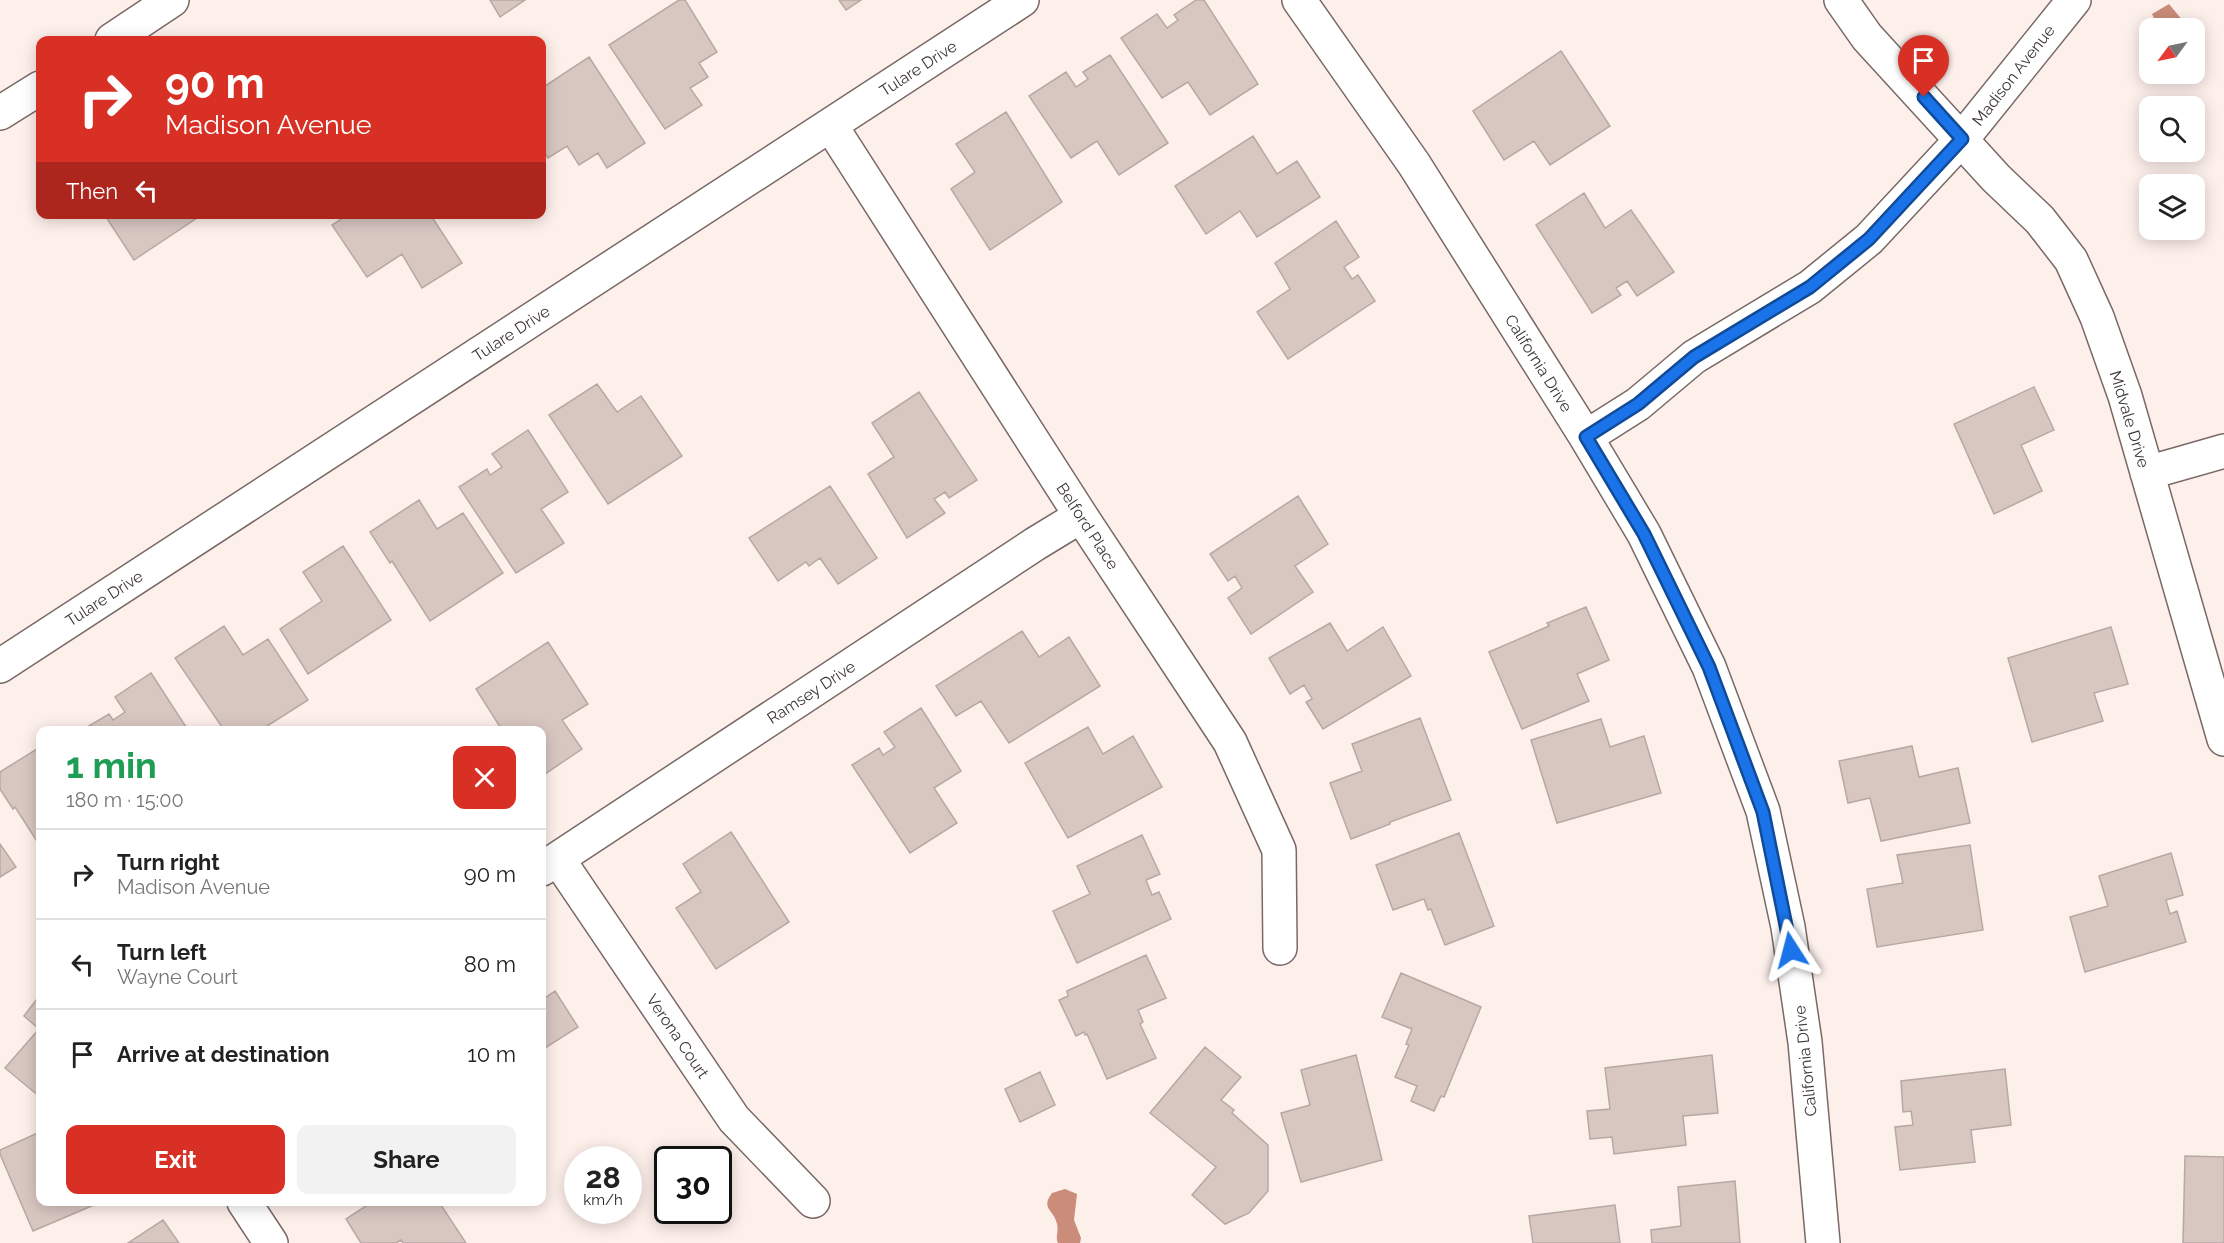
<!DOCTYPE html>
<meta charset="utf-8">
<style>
:root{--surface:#fff;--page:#f2f2f2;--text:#222;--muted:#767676;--line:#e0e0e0;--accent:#d93025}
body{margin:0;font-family:Raleway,sans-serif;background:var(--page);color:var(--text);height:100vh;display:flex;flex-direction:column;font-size:22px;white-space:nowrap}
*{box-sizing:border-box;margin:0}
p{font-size:20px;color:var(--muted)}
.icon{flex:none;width:33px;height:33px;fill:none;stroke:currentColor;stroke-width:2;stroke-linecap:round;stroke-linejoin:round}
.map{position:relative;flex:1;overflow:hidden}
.panel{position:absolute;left:36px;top:726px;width:510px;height:480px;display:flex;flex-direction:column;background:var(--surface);border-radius:12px;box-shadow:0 3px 15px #0003}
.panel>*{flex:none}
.guide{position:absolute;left:36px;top:36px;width:510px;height:183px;border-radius:12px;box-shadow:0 3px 15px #0003;background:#d93025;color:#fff;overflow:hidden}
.needle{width:39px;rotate:237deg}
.controls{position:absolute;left:2139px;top:18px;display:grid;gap:12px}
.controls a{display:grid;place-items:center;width:66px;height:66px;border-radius:12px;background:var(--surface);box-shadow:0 3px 15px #0003;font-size:30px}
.speed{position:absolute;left:564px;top:1146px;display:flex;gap:12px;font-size:30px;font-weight:700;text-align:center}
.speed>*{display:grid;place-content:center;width:78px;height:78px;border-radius:50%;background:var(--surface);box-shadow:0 3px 15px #0003;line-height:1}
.speed small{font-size:15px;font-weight:400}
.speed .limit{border:3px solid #111;border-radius:9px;background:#fff;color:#111}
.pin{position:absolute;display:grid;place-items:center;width:51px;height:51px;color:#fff;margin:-62px -26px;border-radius:50% 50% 50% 0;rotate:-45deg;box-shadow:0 0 6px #0007}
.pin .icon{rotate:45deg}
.me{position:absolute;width:66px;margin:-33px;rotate:351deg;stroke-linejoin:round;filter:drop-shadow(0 0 4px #0008)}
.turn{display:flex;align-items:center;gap:21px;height:126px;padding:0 30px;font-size:27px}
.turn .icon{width:78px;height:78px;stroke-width:2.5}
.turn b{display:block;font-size:42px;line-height:51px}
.then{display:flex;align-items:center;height:57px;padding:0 30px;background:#0003;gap:12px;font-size:22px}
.round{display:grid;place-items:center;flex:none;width:63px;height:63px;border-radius:12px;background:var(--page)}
.head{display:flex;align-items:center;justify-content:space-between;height:102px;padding:0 30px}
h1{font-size:36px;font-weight:700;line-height:45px;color:#1e9e55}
.button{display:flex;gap:12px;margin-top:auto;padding:12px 30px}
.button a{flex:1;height:69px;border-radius:12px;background:var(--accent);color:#fff;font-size:24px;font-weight:700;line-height:69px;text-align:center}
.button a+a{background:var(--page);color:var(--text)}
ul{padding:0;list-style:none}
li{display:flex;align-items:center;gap:18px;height:90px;padding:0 30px;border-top:2px solid var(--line)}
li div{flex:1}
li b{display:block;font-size:22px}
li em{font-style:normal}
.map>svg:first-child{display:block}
</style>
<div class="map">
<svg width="2224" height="1243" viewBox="0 0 2224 1243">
<rect width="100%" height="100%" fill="#fdefea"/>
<path fill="#cb8c79" d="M 2169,4 L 2188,27 L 2189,28 L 2159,28 L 2152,14 Z
M 1065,1189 L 1077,1194 L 1074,1220 L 1081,1238 L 1080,1243 L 1058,1243 C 1055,1237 1059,1231 1057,1224 C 1054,1209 1040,1209 1052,1193 Z"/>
<path fill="#d8c6c1" stroke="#b8a8a3" stroke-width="1.5" d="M 490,0 L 525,0 L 500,17 Z
M 679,0 L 685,0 L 717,52 L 699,63 L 708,77 L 690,88 L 702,105 L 665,129 L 609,45 Z
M 839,0 L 861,0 L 846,10 Z
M 1196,0 L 1204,0 L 1258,84 L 1210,115 L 1188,82 L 1162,98 L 1121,38 L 1157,14 L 1167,28 L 1178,20 L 1174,15 Z
M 1561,51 L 1610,126 L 1550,165 L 1534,141 L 1504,160 L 1473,111 Z
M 1110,55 L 1168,143 L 1119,175 L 1097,141 L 1071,158 L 1029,96 L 1066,72 L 1076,87 L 1088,79 L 1083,72 Z
M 589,57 L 645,143 L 607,168 L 598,153 L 579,165 L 567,146 L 548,158 L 542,148 L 542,88 Z
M 1006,112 L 1062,202 L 990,250 L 951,189 L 975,172 L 956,144 Z
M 1253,136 L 1277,174 L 1297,161 L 1320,197 L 1257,237 L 1240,211 L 1206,234 L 1175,186 Z
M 1584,193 L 1605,228 L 1631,210 L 1674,272 L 1637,296 L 1627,281 L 1616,288 L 1621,295 L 1592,313 L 1536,225 Z
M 104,214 L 203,214 L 134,260 Z
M 349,214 L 430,214 L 462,263 L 422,288 L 402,254 L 367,277 L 332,225 Z
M 1336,221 L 1359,257 L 1344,267 L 1352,279 L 1358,275 L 1375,301 L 1288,359 L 1257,312 L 1290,289 L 1275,263 Z
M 597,384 L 617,412 L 641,396 L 682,456 L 608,504 L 549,415 Z
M 2034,387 L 2054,430 L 2021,445 L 2042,491 L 1994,514 L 1954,424 Z
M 919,392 L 977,480 L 949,498 L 945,492 L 934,499 L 945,513 L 907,538 L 868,474 L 894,457 L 872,423 Z
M 528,430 L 568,492 L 541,509 L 564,543 L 516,573 L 459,487 L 487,469 L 490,475 L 502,467 L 492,454 Z
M 830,486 L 877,558 L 838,584 L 820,558 L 809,566 L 806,562 L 778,581 L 749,538 Z
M 1298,496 L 1328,544 L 1295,566 L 1313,592 L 1251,634 L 1228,598 L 1242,588 L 1235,576 L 1228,581 L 1210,554 Z
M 419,500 L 437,529 L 463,513 L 503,573 L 430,621 L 392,561 L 390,563 L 370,532 Z
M 343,546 L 391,620 L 308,674 L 280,629 L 322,601 L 303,572 Z
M 1586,607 L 1609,660 L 1577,674 L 1589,701 L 1522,729 L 1489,652 L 1549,626 L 1547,623 Z
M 1330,623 L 1347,651 L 1383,627 L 1411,676 L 1323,729 L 1306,702 L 1312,699 L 1304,685 L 1290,694 L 1269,658 Z
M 224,626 L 243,655 L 268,639 L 308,700 L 261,730 L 224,730 L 175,658 Z
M 2111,627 L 2128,684 L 2094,693 L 2103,721 L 2032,742 L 2008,658 Z
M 1022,631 L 1039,657 L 1069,637 L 1100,686 L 1009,743 L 981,701 L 956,716 L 936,686 Z
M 548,642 L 588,704 L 562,720 L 582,749 L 542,776 L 542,730 L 502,730 L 476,689 Z
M 151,673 L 188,730 L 82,730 L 109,714 L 113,720 L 125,712 L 115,697 Z
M 921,708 L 961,771 L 934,788 L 957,823 L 910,853 L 852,765 L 879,748 L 883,755 L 895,747 L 884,732 Z
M 1420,718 L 1451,800 L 1390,822 L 1390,824 L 1351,839 L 1330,783 L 1362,771 L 1352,744 Z
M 1601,719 L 1610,747 L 1644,736 L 1661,793 L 1557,823 L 1531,740 Z
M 1088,727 L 1103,754 L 1133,736 L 1162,787 L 1068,838 L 1025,763 Z
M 1912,746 L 1919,777 L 1958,768 L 1970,823 L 1881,841 L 1870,798 L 1848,803 L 1839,761 Z
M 40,747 L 40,846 L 15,807 L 13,809 L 0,789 L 0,772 Z
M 731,832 L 789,922 L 716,969 L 676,908 L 701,892 L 683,864 Z
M 1459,833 L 1494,926 L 1445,945 L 1431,909 L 1428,910 L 1424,899 L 1393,910 L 1376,865 Z
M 1142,835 L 1160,874 L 1146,880 L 1152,895 L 1159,892 L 1171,919 L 1077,963 L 1053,911 L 1090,894 L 1077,866 Z
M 0,844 L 16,867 L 0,877 Z
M 1970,845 L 1983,930 L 1877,947 L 1867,889 L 1903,883 L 1897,855 Z
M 2171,853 L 2183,895 L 2166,900 L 2170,914 L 2177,911 L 2186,942 L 2085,972 L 2070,917 L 2108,906 L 2099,876 Z
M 1146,955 L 1166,998 L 1138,1010 L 1143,1022 L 1140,1024 L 1156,1058 L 1107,1079 L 1087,1034 L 1085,1035 L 1084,1032 L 1076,1036 L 1059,1000 L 1068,996 L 1067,991 Z
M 1401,973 L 1481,1007 L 1444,1097 L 1441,1096 L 1434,1111 L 1411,1101 L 1417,1086 L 1395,1077 L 1409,1045 L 1406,1044 L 1412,1029 L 1382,1017 Z
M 555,991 L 578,1027 L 542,1050 L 542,1000 Z
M 40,995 L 40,1097 L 5,1068 L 39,1029 L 24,1016 Z
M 1205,1047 L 1241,1077 L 1221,1100 L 1234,1110 L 1232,1113 L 1268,1145 L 1268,1191 L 1249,1213 L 1225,1224 L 1192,1195 L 1216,1167 L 1150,1113 Z
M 1356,1055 L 1382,1160 L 1301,1182 L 1281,1113 L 1310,1105 L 1301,1070 Z
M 1712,1055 L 1718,1113 L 1683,1116 L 1686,1145 L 1614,1154 L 1612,1137 L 1590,1139 L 1587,1111 L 1610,1109 L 1605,1068 Z
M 2005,1069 L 2011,1125 L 1971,1130 L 1975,1162 L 1900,1170 L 1895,1127 L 1913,1125 L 1911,1111 L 1903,1112 L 1901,1081 Z
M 1040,1072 L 1055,1105 L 1020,1122 L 1005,1089 Z
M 40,1132 L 40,1202 L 101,1202 L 33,1231 L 0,1154 L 0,1150 Z
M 2185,1156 L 2224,1157 L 2224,1243 L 2183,1243 Z
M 1735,1181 L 1740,1243 L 1652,1243 L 1651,1230 L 1681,1226 L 1678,1187 Z
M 372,1202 L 439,1202 L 466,1243 L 403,1243 L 401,1240 L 396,1243 L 361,1243 L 346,1219 Z
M 1615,1205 L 1620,1243 L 1533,1243 L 1529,1216 Z
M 163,1220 L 179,1243 L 128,1243 Z"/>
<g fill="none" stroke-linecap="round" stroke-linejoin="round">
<g stroke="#796965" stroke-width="36">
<path id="minor" d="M 1299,0 L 1414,164 L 1586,437 L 1644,534 L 1709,667 L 1763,811 L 1788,927 L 1805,1042 L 1823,1243
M 1841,0 L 1867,37 L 1996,178 L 2040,220 L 2071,260 L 2097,317 L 2125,396 L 2224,739
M 112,40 L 172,0
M 0,113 L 40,88
M 831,126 L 1081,516 L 1230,742 L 1279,850 L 1280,948
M 1586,437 L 1638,404 L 1694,357 L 1810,287 L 1869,239 L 1962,139 L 2074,0
M 2147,473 L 2224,451
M 0,666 L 1022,0
M 558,859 L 734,1119 L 813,1201
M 542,869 L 1035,544 L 1081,516
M 244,1202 L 271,1243"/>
</g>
<use href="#minor" stroke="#fff" stroke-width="33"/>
</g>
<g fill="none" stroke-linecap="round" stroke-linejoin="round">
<g stroke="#114b97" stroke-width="15">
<path id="route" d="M 1791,950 L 1763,812 L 1709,667 L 1644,534 L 1586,437 L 1638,404 L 1694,357 L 1810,287 L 1869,239 L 1962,139 L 1924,97"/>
</g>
<use href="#route" stroke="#1a73e8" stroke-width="10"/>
</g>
<g text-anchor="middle" stroke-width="4.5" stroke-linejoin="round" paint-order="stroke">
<g font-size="16" fill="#3e3735" stroke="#fff">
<text transform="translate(918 68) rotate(-33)" y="6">Tulare Drive</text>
<text transform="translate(2013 75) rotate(-52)" y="6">Madison Avenue</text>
<text transform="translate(511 333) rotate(-33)" y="6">Tulare Drive</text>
<text transform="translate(1539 363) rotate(58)" y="6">California Drive</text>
<text transform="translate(2130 419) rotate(73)" y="6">Midvale Drive</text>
<text transform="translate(1088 526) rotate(57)" y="6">Belford Place</text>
<text transform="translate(104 598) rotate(-33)" y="6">Tulare Drive</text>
<text transform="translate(811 692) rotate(-33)" y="6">Ramsey Drive</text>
<text transform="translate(678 1036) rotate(56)" y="6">Verona Court</text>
<text transform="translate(1805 1061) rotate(-96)" y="6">California Drive</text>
</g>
</g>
</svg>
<div class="controls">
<a><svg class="needle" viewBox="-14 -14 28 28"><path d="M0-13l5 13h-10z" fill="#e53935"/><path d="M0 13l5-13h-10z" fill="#767676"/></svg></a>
<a><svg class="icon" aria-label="search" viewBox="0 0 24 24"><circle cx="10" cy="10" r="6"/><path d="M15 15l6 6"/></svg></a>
<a><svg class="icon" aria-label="layers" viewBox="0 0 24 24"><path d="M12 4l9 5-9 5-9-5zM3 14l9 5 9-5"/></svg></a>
</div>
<div class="speed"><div>28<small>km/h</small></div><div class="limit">30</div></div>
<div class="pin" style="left:1924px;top:97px;background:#d93025"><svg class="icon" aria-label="arrive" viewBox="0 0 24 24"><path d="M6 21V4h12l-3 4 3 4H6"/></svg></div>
<svg class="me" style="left:1791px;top:950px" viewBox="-20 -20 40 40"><path d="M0-17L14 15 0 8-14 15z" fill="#1a73e8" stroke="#fff" stroke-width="4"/></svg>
<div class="guide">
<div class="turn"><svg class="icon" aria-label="right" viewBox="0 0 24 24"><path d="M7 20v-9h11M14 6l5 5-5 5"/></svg><div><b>90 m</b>Madison Avenue</div></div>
<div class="then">Then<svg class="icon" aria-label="left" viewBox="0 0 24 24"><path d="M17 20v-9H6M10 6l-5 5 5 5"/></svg></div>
</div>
<section class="panel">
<div class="head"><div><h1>1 min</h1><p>180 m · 15:00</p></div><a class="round" style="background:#d93025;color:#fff"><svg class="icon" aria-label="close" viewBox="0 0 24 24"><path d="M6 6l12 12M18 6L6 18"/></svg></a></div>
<ul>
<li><svg class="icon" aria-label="right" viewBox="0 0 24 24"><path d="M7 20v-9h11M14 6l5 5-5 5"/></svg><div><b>Turn right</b><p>Madison Avenue</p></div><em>90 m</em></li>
<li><svg class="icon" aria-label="left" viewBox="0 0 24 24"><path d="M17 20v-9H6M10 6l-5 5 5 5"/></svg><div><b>Turn left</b><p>Wayne Court</p></div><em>80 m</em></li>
<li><svg class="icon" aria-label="arrive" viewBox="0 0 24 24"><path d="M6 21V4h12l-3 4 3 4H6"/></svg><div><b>Arrive at destination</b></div><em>10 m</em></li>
</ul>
<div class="button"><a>Exit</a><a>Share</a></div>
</section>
</div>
